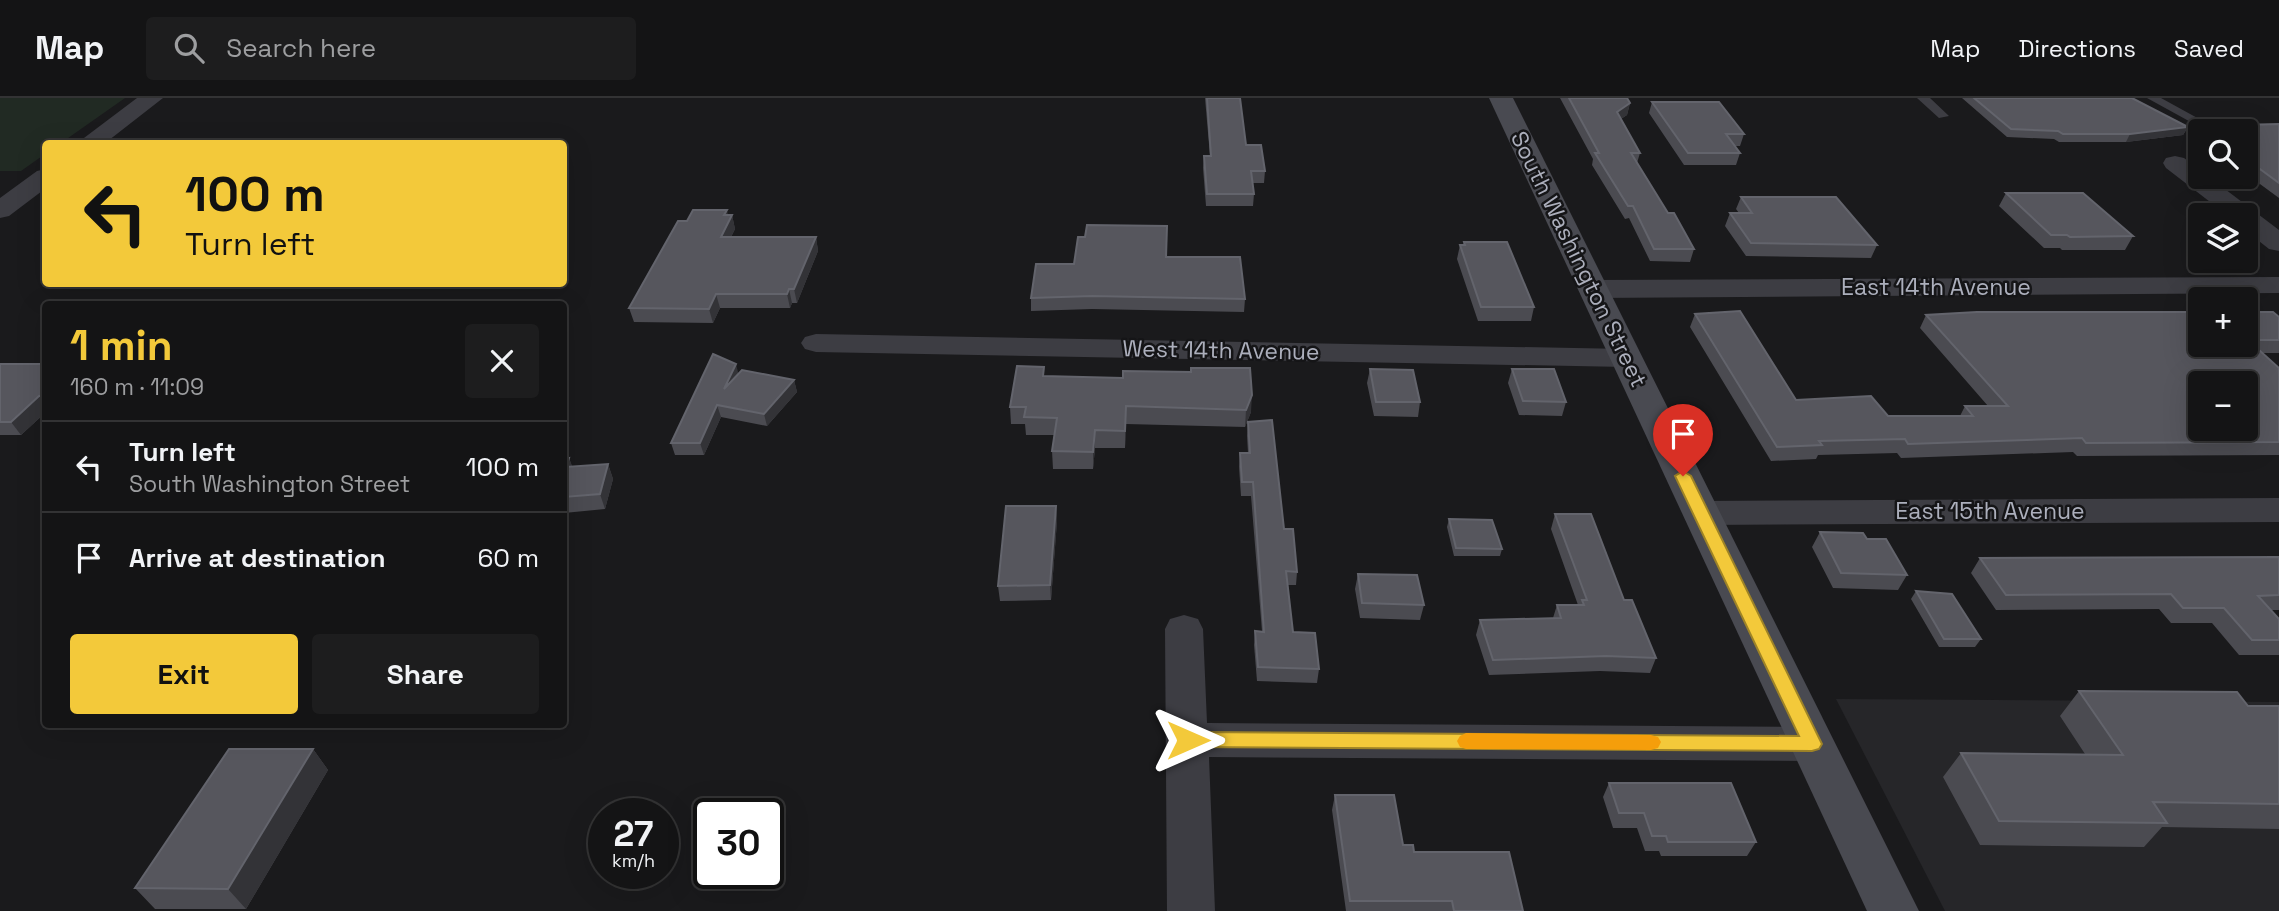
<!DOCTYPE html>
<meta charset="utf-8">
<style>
:root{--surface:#141415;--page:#1d1d1e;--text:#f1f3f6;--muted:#9d9ea0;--line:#333334;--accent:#f3c93a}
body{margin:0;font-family:"Space Grotesk",sans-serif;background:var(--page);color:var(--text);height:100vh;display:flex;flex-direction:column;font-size:26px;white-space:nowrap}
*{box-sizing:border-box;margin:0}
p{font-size:23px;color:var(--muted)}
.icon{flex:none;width:38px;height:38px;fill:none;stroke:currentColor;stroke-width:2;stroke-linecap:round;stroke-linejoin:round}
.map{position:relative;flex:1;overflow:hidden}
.drawer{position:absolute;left:42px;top:203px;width:525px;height:427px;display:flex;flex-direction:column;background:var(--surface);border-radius:7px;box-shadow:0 7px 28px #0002,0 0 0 2px var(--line)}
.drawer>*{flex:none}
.banner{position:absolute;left:42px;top:42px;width:525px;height:147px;border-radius:7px;box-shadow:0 7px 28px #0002,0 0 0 2px var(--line);background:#f3c93a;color:#111;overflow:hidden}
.fabs{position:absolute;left:2188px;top:21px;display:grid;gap:14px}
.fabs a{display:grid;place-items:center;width:70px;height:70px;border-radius:7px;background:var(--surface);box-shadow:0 7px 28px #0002,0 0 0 2px var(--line);font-size:35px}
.speed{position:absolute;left:588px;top:700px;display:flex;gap:14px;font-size:35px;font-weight:700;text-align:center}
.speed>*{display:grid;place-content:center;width:91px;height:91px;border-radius:50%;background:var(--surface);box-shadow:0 7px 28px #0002,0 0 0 2px var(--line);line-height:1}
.speed small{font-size:18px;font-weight:400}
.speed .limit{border:4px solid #111;border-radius:10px;background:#fff;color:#111}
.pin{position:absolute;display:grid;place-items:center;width:60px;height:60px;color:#fff;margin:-72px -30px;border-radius:50% 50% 50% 0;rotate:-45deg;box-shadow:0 0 7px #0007}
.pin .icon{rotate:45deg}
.me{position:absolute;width:77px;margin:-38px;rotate:90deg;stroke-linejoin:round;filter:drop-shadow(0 0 5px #0008)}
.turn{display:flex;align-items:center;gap:24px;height:147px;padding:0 28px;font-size:32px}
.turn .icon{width:91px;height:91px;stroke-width:2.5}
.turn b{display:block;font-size:49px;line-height:60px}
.round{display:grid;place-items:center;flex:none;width:74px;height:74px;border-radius:7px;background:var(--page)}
.overview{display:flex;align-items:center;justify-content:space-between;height:119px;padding:0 28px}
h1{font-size:42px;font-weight:600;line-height:52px;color:var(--accent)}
.button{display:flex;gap:14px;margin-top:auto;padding:14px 28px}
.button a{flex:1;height:80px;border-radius:7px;background:var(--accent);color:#111;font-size:28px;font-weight:600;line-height:80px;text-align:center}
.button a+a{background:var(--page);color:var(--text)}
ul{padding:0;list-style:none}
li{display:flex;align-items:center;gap:21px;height:91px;padding:0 28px;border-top:2px solid var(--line)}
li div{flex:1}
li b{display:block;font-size:26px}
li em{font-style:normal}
header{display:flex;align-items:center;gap:42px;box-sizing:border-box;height:98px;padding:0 35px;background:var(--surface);border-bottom:2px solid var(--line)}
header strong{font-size:33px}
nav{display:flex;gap:38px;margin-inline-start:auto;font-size:24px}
.search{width:490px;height:63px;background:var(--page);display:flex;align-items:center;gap:18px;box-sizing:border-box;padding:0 24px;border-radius:7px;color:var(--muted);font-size:26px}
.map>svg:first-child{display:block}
</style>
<header>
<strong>Map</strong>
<div class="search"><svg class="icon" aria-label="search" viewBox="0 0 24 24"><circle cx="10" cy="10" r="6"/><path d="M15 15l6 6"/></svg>Search here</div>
<nav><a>Map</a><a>Directions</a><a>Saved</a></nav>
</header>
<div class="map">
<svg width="2279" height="813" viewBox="0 0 2279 813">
<rect width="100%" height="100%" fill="#1a1a1c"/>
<path fill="#262629" d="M 1836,601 L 2279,604 L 2279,813 L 1945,813 Z"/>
<path fill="#212a23" d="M 0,0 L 125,0 L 61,45 L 46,46 L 45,56 L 21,73 L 0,73 Z"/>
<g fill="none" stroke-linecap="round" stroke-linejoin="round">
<path fill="#3d3d43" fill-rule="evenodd" d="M 1917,0 L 1930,0 L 1949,18 L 1939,20 Z
M 2147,0 L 2161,0 L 2221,33 L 2207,33 Z"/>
<path fill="#3d3d43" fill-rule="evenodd" d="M 137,0 L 163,0 L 104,46 L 76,46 Z
M 2175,58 L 2184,60 L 2200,72 L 2200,79 L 2209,79 L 2279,132 L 2279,153 L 2269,151 L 2245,132 L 2245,117 L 2227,117 L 2166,70 L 2163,65 L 2166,60 Z
M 46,71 L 46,90 L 9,118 L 0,120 L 0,100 L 37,73 Z
M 2279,179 L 2279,195 L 1593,200 L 1583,197 L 1579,191 L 1583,185 L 1593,182 Z
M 816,236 L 1626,251 L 1637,254 L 1641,260 L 1637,266 L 1626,269 L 816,254 L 805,251 L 801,245 L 805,239 Z
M 2279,400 L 2279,424 L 1701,427 L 1689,423 L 1683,415 L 1689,407 L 1701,403 Z
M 1184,517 L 1198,521 L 1203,531 L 1207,625 L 1812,629 L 1827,634 L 1833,646 L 1827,658 L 1812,663 L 1209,659 L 1215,813 L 1167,813 L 1165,531 L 1170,521 Z"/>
<path fill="#494a51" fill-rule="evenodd" d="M 1489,0 L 1513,0 L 1919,813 L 1867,813 Z"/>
</g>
<path fill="#4b4b51" d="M 1205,0 L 1240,0 L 1246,47 L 1265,73 L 1264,85 L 1252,85 L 1254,96 L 1253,108 L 1206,108 L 1203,70 L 1204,58 L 1210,58 Z
M 1560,0 L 1627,0 L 1630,5 L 1627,17 L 1621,21 L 1640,55 L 1637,65 L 1668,115 L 1694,151 L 1690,164 L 1650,163 L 1629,120 L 1625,121 L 1592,67 L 1593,61 Z
M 1962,0 L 2132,0 L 2188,29 L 2183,37 L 2126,44 L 2059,44 L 2054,41 L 2007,39 Z
M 1652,4 L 1744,36 L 1740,48 L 1735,48 L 1740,55 L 1736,67 L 1684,67 L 1649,15 Z
M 2279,26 L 2279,100 L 2245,75 L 2245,33 L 2200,33 L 2200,42 L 2194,38 L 2200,28 Z
M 2006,95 L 2133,138 L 2125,152 L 2062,152 L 2060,150 L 2044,150 L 1999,108 Z
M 1741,99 L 1877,147 L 1871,160 L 1746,158 L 1725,128 L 1730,115 L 1739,115 L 1736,111 Z
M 728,117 L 732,117 L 735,131 L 731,139 L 816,139 L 818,153 L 797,205 L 792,205 L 790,210 L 720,210 L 713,225 L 634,224 L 629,210 L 687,123 Z
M 1464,144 L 1534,209 L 1531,223 L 1478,223 L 1457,161 L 1460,147 L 1463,147 Z
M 1167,159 L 1245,201 L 1244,214 L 1092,211 L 1031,213 L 1031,200 L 1074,166 Z
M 2245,214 L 2279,219 L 2279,255 L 2263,255 L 2279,270 L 2279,357 L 2077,358 L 2073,354 L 1901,360 L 1897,355 L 1818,357 L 1816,361 L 1771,363 L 1690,229 L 1695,216 L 1796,302 L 1888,318 L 1960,318 L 1965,308 L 1988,308 L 1920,230 L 1926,217 Z
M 0,266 L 46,266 L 46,314 L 21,337 L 0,337 Z
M 1370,271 L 1420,304 L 1418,319 L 1374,318 L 1367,285 Z
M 1512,271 L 1566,304 L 1562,318 L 1519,317 L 1508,285 Z
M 1190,274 L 1251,314 L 1245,329 L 1126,326 L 1125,350 L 1095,350 L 1093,371 L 1053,371 L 1052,353 L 1054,337 L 1026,337 L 1025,326 L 1011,326 L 1010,309 L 1045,278 L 1123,280 Z
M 738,276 L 794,282 L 797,294 L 767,328 L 721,319 L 704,357 L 675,357 L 671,345 Z
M 1248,324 L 1297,474 L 1296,487 L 1288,487 L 1293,534 L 1319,571 L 1317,585 L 1257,583 L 1254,547 L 1255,533 L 1262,533 L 1251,398 L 1241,398 L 1239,369 L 1240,355 L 1248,355 L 1247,338 Z
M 569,360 L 572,369 L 608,366 L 613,381 L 605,411 L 564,415 L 564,361 Z
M 1056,408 L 1057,423 L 1051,502 L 1000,503 L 998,488 Z
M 1555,416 L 1624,502 L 1656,560 L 1650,575 L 1600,573 L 1489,577 L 1476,537 L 1480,522 L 1553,520 L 1557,507 L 1578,507 L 1551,431 Z
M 1449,421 L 1502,451 L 1500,458 L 1454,458 L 1447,429 Z
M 1820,434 L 1867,441 L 1907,477 L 1898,492 L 1833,490 L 1812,449 Z
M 2279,459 L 2279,512 L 2271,512 L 2279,521 L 2279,557 L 2239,557 L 2212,525 L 2171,525 L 2159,511 L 1996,512 L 1971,475 L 1980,460 Z
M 1358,476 L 1424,507 L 1420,522 L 1360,520 L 1355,491 Z
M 1916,493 L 1981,541 L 1975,549 L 1939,549 L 1911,501 Z
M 2079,593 L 2248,608 L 2279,608 L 2279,731 L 2162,729 L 2144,749 L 1980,747 L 1943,679 L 1961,655 L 2085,656 L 2060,618 Z
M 313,651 L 328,672 L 246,811 L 155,811 L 135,790 Z
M 1609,685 L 1756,744 L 1747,758 L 1661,758 L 1659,753 L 1645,753 L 1637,730 L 1613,730 L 1603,699 Z
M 1335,697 L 1414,754 L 1523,813 L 1346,813 L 1332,712 Z"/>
<path fill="#333337" d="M 1630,5 L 1627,17 L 1614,25 L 1617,14 Z
M 2188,29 L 2183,37 L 2126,44 L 2130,36 Z
M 727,112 L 729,122 L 732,117 L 735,131 L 724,153 L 721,139 L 724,117 Z
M 816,139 L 818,153 L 797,205 L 794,191 Z
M 789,191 L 792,205 L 790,210 L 787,196 Z
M 716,196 L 720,210 L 713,225 L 709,211 Z
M 736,266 L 739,278 L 724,291 Z
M 794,282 L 797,294 L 767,328 L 764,316 Z
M 1252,297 L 1251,314 L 1245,329 L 1246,312 Z
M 39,298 L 46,307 L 46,314 L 21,337 L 11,324 Z
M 717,307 L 721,319 L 704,357 L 700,345 Z
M 1126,308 L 1126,326 L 1125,350 L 1125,333 Z
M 1095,332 L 1095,350 L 1093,371 L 1093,354 Z
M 569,360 L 575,375 L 566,369 Z
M 608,366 L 613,381 L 605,411 L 600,396 Z
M 1056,408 L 1057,423 L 1051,502 L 1050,487 Z
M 313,651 L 328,672 L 246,811 L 228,791 Z"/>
<path fill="#56565d" stroke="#63646c" stroke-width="2" fill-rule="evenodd" d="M 1207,0 L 1240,0 L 1246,47 L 1261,47 L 1265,73 L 1251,73 L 1254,96 L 1207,96 L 1204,58 L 1211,58 Z
M 1569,0 L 1627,0 L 1630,5 L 1617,14 L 1640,55 L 1631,55 L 1668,115 L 1674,115 L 1694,151 L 1654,151 L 1633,108 L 1628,108 L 1595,55 L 1599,55 Z
M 1974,0 L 2132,0 L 2188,29 L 2130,36 L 2063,36 L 2058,33 L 2011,31 Z
M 1652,4 L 1719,4 L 1744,36 L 1726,36 L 1740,55 L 1688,55 Z
M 2279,26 L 2279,85 L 2245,60 L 2245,33 L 2207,33 L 2200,28 Z
M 2006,95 L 2083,95 L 2133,138 L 2070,139 L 2067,137 L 2051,137 Z
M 1741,99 L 1836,99 L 1877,147 L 1751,145 L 1730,115 L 1752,115 Z
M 693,112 L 727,112 L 724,117 L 732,117 L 721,139 L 816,139 L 794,191 L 789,191 L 787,196 L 716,196 L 709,211 L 629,210 L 678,123 L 687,123 Z
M 1087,127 L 1167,128 L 1166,159 L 1240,159 L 1245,201 L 1092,198 L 1031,200 L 1036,166 L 1074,166 L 1078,139 L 1085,139 Z
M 1464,144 L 1507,144 L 1534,209 L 1481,209 L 1460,147 L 1465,147 Z
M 475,202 L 511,202 L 508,206 L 472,206 Z
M 1740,213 L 1796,302 L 1871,298 L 1888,318 L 1973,318 L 1965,308 L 2008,308 L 1926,217 L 1977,214 L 2200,214 L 2200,247 L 2245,247 L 2245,214 L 2273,214 L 2279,219 L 2279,242 L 2248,242 L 2279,270 L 2279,344 L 2086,345 L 2082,340 L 1908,346 L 1905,341 L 1819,343 L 1822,347 L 1777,349 L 1695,216 ZM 2200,285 L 2245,285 L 2245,331 L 2200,331 Z
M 713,256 L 736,266 L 724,291 L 742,272 L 794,282 L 764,316 L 717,307 L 700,345 L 671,345 Z
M 0,266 L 46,266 L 46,298 L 39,298 L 11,324 L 0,324 Z
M 1017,268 L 1044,269 L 1043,278 L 1123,280 L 1123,273 L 1191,274 L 1191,270 L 1250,270 L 1252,297 L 1246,312 L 1126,308 L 1125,333 L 1095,332 L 1093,354 L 1052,353 L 1057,320 L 1024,319 L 1026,309 L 1010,309 Z
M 1370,271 L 1413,272 L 1420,304 L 1376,304 Z
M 1512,271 L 1554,271 L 1566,304 L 1523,303 Z
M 1272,322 L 1284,431 L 1293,431 L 1297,474 L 1286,473 L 1293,534 L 1315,535 L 1319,571 L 1258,569 L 1255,533 L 1264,534 L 1253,384 L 1242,384 L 1240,355 L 1250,355 L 1248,324 Z
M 569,360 L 566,369 L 608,366 L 600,396 L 564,399 L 564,361 Z
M 1006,408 L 1056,408 L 1050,487 L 998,488 Z
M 1555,416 L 1591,416 L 1624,502 L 1632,502 L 1656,560 L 1606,558 L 1493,562 L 1480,522 L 1561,520 L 1557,507 L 1584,507 L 1582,502 L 1587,502 Z
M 1449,421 L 1492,422 L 1502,451 L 1456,450 Z
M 1820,434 L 1863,435 L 1867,441 L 1886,441 L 1907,477 L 1841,475 Z
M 2279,459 L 2279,497 L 2258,498 L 2279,521 L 2279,542 L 2252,542 L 2224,510 L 2183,510 L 2171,496 L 2006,497 L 1980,460 Z
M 1358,476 L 1417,477 L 1424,507 L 1362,505 Z
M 1916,493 L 1952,496 L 1981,541 L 1944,541 Z
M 2079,593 L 2237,594 L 2248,608 L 2279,608 L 2279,706 L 2153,704 L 2167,725 L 1999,723 L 1961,655 L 2123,657 Z
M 229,651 L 313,651 L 228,791 L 135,790 Z
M 1609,685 L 1731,685 L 1756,744 L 1668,744 L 1666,738 L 1652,738 L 1644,715 L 1619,715 Z
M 1335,697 L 1394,697 L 1403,747 L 1413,747 L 1414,754 L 1509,754 L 1523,813 L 1454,813 L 1452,803 L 1350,803 Z"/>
<path fill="#f3c93a" stroke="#9e8326" stroke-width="2" d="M 1683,373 L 1691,378 L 1822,646 L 1819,651 L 1812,653 L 1188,649 L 1181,647 L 1178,642 L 1181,636 L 1188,634 L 1799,638 L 1675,378 Z"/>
<path fill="#f59e0b" d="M 1466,635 L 1651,637 L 1658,639 L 1661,644 L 1658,650 L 1651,652 L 1466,651 L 1460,649 L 1457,643 L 1460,638 Z"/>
<g text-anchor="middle" stroke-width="5" stroke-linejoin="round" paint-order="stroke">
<g font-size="23" fill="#acafbc" stroke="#151517">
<text transform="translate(1579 161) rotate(64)" y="8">South Washington Street</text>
<text x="1936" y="197">East 14th Avenue</text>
<text transform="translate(1221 252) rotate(1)" y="8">West 14th Avenue</text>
<text x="1990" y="421">East 15th Avenue</text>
</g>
</g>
</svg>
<div class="fabs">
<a><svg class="icon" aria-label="search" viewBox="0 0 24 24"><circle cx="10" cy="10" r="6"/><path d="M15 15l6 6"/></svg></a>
<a><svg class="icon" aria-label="layers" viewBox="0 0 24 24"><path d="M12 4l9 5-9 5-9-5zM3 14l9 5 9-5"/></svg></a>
<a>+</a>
<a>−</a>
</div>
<div class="speed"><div>27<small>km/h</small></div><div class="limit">30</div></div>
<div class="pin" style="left:1683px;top:378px;background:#d93025"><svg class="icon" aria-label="arrive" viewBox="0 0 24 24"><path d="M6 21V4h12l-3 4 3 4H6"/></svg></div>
<svg class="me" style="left:1188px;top:642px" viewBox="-20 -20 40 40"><path d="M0-17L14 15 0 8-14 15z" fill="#f3c93a" stroke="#fff" stroke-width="4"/></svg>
<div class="banner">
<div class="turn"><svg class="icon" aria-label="left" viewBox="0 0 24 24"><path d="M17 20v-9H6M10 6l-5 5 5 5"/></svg><div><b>100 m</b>Turn left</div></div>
</div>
<section class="drawer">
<div class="overview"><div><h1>1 min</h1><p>160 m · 11:09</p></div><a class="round"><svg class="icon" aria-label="close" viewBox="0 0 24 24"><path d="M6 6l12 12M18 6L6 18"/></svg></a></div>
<ul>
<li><svg class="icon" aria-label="left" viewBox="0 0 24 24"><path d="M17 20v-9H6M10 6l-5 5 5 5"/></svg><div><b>Turn left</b><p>South Washington Street</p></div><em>100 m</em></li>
<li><svg class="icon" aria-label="arrive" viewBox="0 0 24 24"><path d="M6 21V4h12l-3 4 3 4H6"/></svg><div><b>Arrive at destination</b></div><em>60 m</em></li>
</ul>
<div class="button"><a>Exit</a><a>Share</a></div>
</section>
</div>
